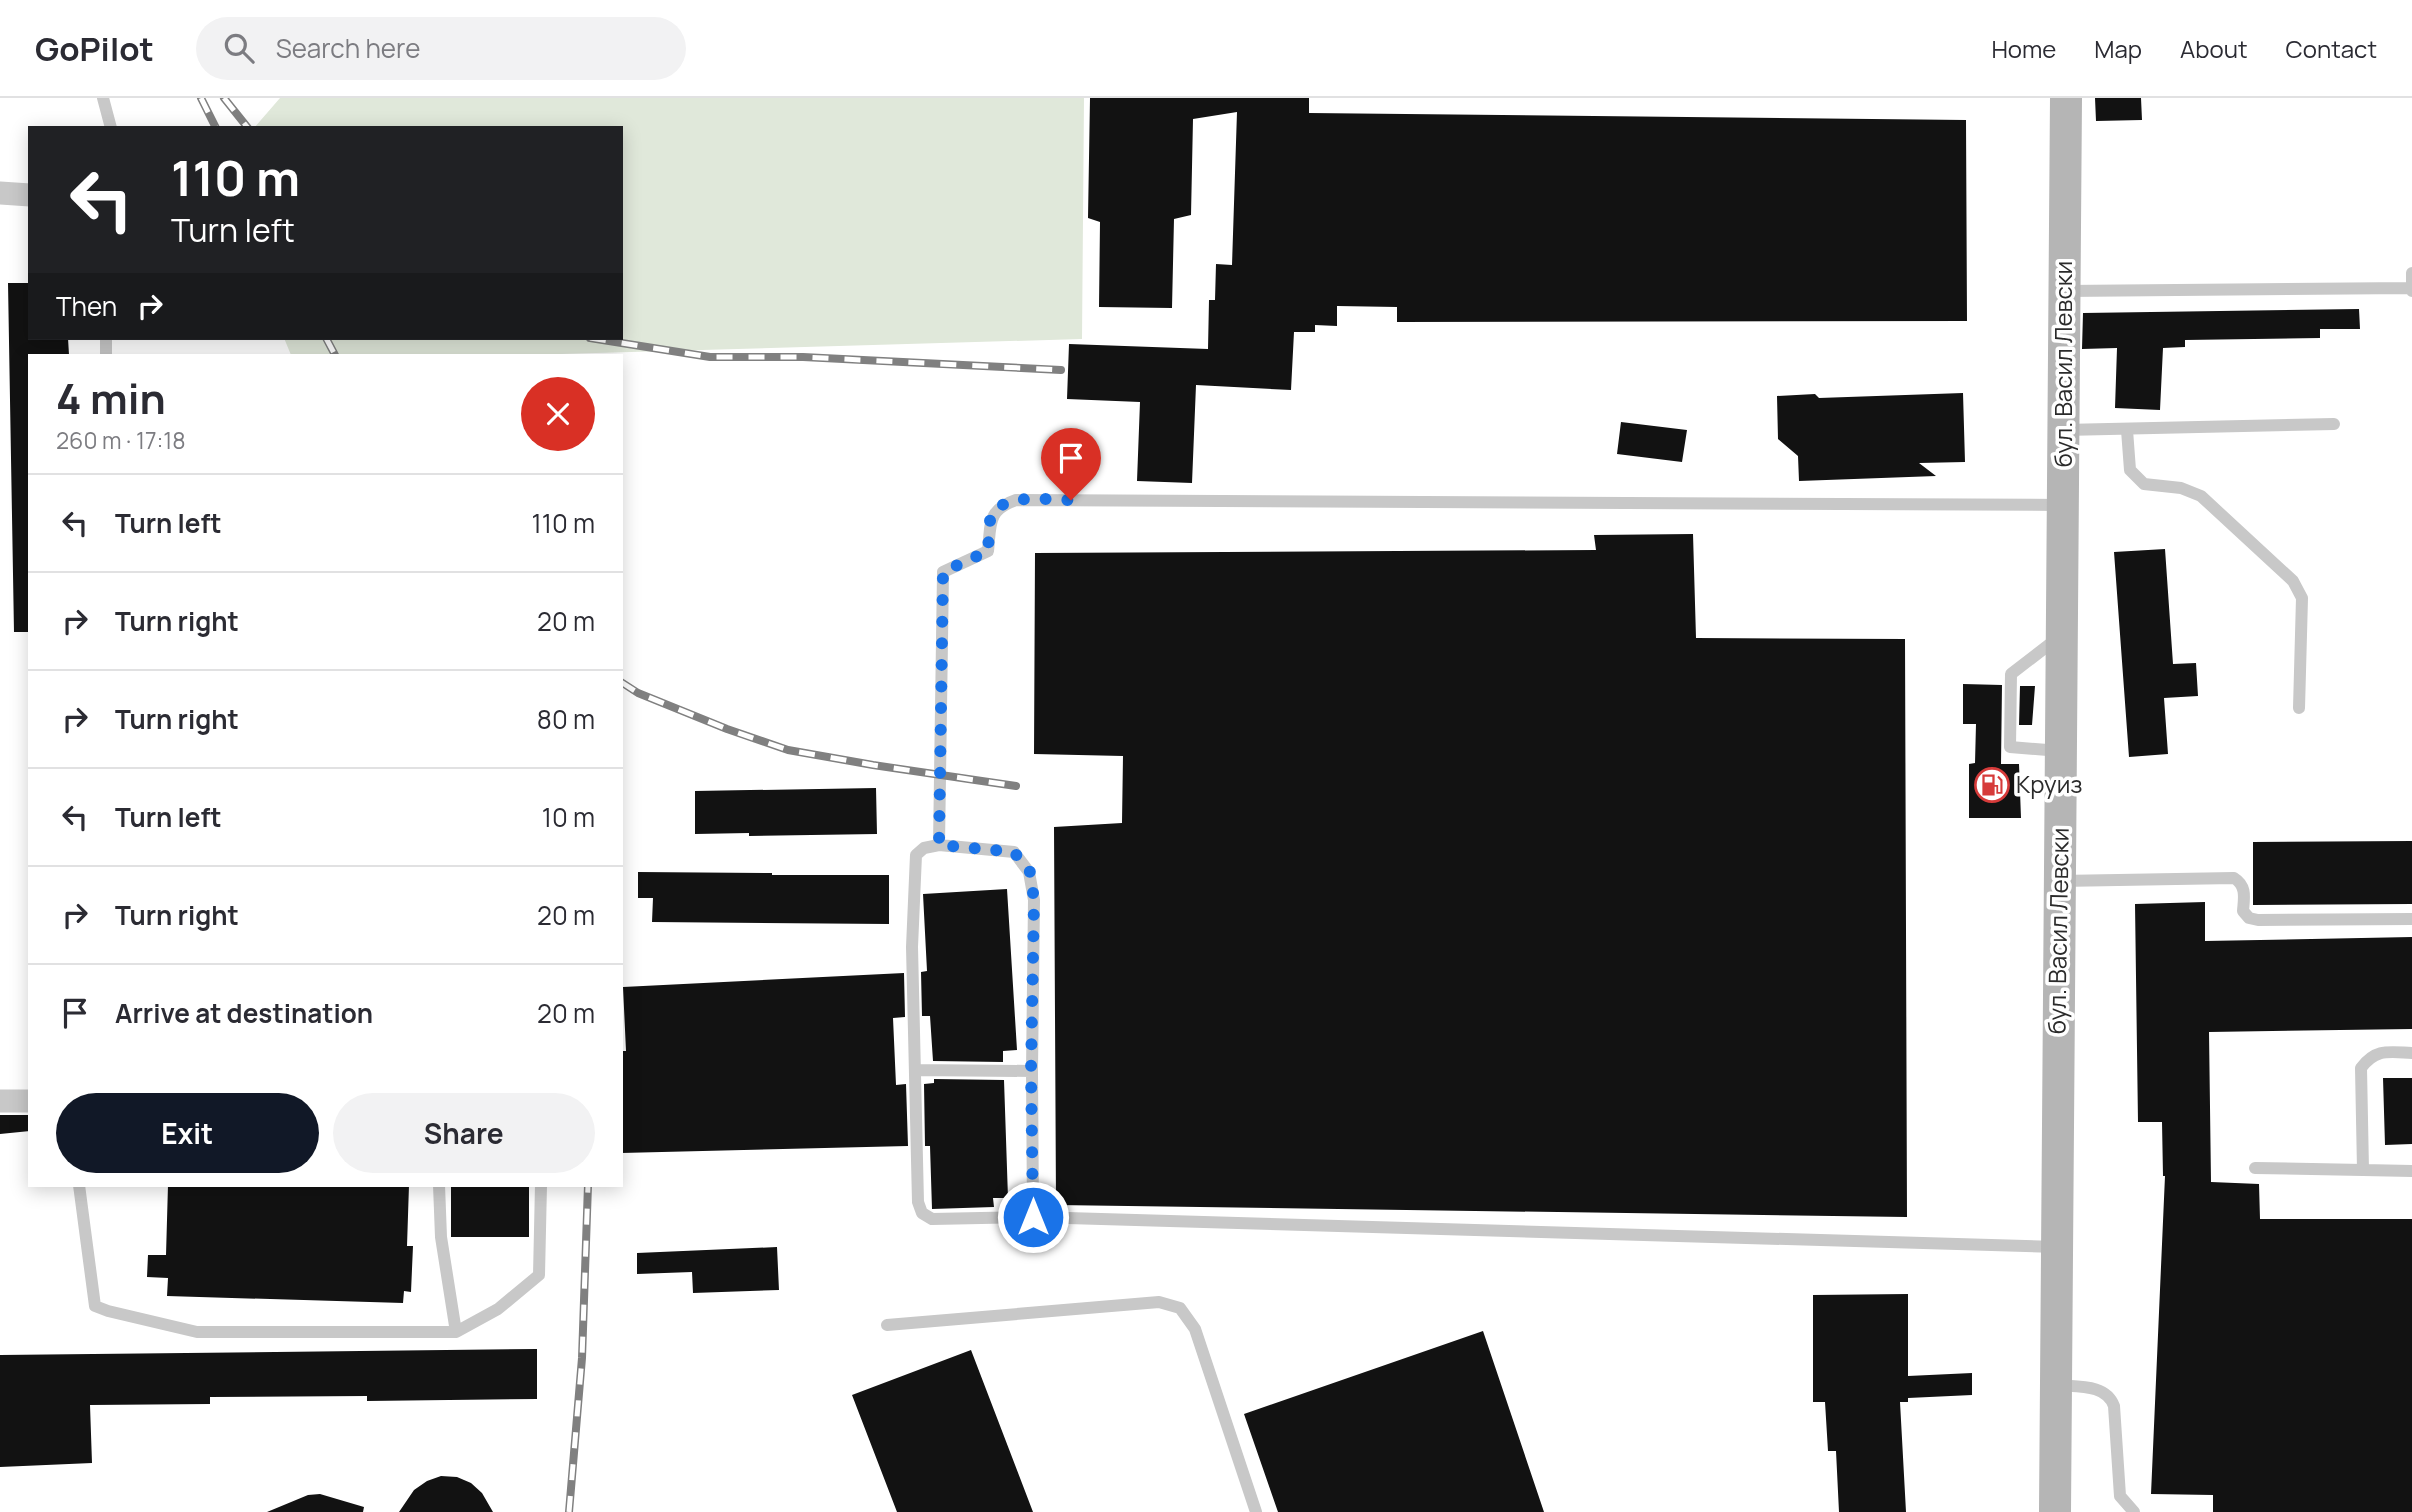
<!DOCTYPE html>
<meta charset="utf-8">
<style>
:root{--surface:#fff;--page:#f2f2f3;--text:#2b2b33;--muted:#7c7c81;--line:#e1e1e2;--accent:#111827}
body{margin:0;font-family:Manrope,sans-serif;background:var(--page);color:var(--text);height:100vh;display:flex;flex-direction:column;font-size:26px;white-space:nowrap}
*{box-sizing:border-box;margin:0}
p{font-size:23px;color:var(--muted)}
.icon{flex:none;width:38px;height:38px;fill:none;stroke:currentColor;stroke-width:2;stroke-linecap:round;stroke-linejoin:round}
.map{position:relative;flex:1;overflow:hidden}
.panel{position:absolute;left:28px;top:256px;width:595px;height:833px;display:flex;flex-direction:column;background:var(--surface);border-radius:0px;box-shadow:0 4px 18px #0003}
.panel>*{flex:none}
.guide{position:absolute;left:28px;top:28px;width:595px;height:214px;border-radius:0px;box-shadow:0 4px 18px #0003;background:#202124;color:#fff;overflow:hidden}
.pin{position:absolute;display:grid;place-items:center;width:60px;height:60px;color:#fff;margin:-72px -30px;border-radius:50% 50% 50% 0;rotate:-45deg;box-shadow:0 0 7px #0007}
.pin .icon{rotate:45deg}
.me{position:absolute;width:77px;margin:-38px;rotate:0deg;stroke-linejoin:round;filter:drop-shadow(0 0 5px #0008)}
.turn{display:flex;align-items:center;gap:24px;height:147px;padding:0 28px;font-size:32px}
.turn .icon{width:91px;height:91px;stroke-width:2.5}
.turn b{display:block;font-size:49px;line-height:60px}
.then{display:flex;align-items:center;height:66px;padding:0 28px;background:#0003;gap:14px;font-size:26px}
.round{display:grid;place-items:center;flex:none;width:74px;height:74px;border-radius:37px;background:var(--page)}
.summary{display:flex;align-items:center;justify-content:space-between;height:119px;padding:0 28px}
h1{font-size:42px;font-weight:700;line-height:52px}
.action{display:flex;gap:14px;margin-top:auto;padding:14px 28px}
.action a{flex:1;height:80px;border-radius:42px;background:var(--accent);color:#fff;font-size:28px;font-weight:700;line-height:80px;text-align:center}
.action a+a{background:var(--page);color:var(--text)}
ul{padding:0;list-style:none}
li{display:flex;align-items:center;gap:21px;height:98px;padding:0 28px;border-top:2px solid var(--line)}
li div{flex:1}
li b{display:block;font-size:26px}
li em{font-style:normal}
header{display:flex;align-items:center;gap:42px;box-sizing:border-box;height:98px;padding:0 35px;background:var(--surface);border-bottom:2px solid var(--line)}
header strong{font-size:33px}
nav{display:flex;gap:38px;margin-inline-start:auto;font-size:24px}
.search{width:490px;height:63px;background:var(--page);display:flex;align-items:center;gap:18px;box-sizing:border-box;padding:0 24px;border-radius:38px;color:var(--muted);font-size:26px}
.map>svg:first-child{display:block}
</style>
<header>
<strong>GoPilot</strong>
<div class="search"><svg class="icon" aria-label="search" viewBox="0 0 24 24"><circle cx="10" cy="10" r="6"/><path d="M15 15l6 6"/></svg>Search here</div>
<nav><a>Home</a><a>Map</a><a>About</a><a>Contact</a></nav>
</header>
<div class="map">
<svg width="2412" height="1414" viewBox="0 0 2412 1414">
<rect width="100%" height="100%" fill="#fff"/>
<path fill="#e0e8da" d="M 280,0 L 1084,0 L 1082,241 L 525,257 L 291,257 L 284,240 L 621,240 L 621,30 L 254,30 Z"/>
<path fill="#121212" d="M 1090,0 L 1309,0 L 1309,15 L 1966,22 L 1967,223 L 1397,224 L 1397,209 L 1337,208 L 1337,228 L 1315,227 L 1315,234 L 1294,234 L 1291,292 L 1196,287 L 1192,385 L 1137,383 L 1140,304 L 1067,301 L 1069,246 L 1208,251 L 1209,202 L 1215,202 L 1216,166 L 1232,167 L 1237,14 L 1193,21 L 1191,117 L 1174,121 L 1172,210 L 1099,209 L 1100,124 L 1088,120 Z
M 2095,0 L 2141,0 L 2142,22 L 2096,23 Z
M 8,185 L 30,185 L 30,240 L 68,240 L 69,257 L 30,257 L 30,534 L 14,534 Z
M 2359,211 L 2360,231 L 2320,231 L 2320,240 L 2185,242 L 2185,249 L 2163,250 L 2160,312 L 2115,310 L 2117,250 L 2082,251 L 2083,215 Z
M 1963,295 L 1965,364 L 1919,365 L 1936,378 L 1799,383 L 1798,358 L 1778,341 L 1777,298 L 1815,296 L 1819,300 Z
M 1621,324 L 1687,332 L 1682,364 L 1617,356 Z
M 1693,436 L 1696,540 L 1905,541 L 1907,1119 L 1056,1107 L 1054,729 L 1122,725 L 1123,658 L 1034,656 L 1035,455 L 1596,452 L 1594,437 Z
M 2165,451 L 2173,566 L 2196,565 L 2198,598 L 2164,600 L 2168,656 L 2129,659 L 2114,454 Z
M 1963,586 L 2002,587 L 2001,666 L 2019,666 L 2021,720 L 1969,720 L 1969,666 L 1975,665 L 1976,626 L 1963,626 Z
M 2020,588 L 2035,588 L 2032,627 L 2019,627 Z
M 876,690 L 877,736 L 749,738 L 749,735 L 695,736 L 695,693 Z
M 2412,743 L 2412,806 L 2253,807 L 2253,744 Z
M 638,774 L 772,775 L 772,777 L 889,777 L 889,826 L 652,824 L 653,800 L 638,800 Z
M 1007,791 L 1017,952 L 1003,953 L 1003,964 L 933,963 L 930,918 L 922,918 L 921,874 L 927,873 L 923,796 Z
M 2205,804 L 2205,843 L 2412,839 L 2412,931 L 2209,934 L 2211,1084 L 2259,1086 L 2260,1121 L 2412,1121 L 2412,1414 L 2213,1414 L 2213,1397 L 2151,1396 L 2165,1078 L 2163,1078 L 2162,1024 L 2138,1024 L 2135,806 Z
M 904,875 L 905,919 L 893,920 L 896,987 L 906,986 L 908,1048 L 621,1055 L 621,953 L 626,953 L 623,889 Z
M 2383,980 L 2412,980 L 2412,1046 L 2385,1047 Z
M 934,981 L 1004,982 L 1008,1100 L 993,1100 L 994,1109 L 932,1111 L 930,1048 L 925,1048 L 924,986 L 934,985 Z
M 0,1017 L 30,1017 L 30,1033 L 0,1036 Z
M 168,1087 L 409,1087 L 407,1148 L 413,1148 L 411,1194 L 404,1193 L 403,1205 L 167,1198 L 168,1180 L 147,1179 L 148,1157 L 166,1157 Z
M 451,1087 L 529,1087 L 529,1139 L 451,1139 Z
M 777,1149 L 779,1192 L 693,1195 L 692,1174 L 637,1176 L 637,1155 Z
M 1908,1196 L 1908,1278 L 1972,1275 L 1972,1297 L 1908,1300 L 1908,1304 L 1900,1304 L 1906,1414 L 1839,1414 L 1836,1353 L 1828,1353 L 1825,1304 L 1813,1304 L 1813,1197 Z
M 1483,1233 L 1544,1414 L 1278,1414 L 1244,1316 Z
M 537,1251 L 537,1301 L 367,1303 L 367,1298 L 210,1299 L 210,1306 L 90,1307 L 92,1365 L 0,1369 L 0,1257 Z
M 971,1252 L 1033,1414 L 897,1414 L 852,1297 Z
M 441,1378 L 457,1379 L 471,1385 L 482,1395 L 493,1414 L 399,1414 L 414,1392 L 427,1383 Z
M 320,1396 L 364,1409 L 363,1414 L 267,1414 L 308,1397 Z"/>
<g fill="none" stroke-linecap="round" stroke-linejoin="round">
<path stroke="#c8c8c8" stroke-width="12" d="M 103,0 L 111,30
M 2412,175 L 2412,193
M 2065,193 L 2410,190
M 106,240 L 106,257
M 2064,332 L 2334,326
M 2127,332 L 2130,372 L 2144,386 L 2181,390 L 2201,398 L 2293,483 L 2302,500 L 2299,610
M 2059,539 L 2011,576 L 2010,649 L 2060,653
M 939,747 L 924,750 L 916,757 L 912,849 L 918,1104 L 922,1115 L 932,1121 L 1033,1119
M 2060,783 L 2234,780 C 2247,788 2244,800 2243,813 L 2249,820 L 2258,822 L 2412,821
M 2412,955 C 2389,954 2376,950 2361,970 L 2363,1072 L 2412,1073
M 916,972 L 1032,973
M 2255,1070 L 2363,1072
M 79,1087 L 95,1208 L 108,1213 L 197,1234 L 456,1234 L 498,1211 L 539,1177 L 541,1087
M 439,1087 L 441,1139 L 456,1234
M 2056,1149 L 1033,1119 L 1032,973 L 1034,802 L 1029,774 L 1014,754 L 939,747 L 943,474 L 988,453 C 991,426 987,412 1016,402 L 2063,407
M 887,1227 L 1159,1204 L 1180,1210 L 1195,1231 L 1256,1414
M 2057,1287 C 2078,1289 2106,1286 2114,1308 L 2120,1398 L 2134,1414"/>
<path stroke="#c8c8c8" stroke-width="23" d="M 0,95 L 30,97
M 0,1003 L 30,1003"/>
<path stroke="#b5b5b5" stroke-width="32" d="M 2055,1414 L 2066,0"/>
<g stroke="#808080" stroke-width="8">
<path id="rail" d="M 201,0 L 216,30
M 224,0 L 248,30
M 326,240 L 335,257
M 590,240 L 710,259 L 803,259 L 1061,272
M 621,584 L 638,595 L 727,631 L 788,652 L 873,667 L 1016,688
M 569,1414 L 582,1260 L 588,1087"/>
</g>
<use href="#rail" stroke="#fff" stroke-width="5" stroke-dasharray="16" stroke-linecap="butt"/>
</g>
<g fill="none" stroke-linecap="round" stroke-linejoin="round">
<path stroke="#1a73e8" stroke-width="12" stroke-dasharray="0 21.6" d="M 1033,1119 L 1031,973 L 1034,802 L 1030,774 L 1014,754 L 939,747 L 943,474 L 988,453 C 989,443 988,428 991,419 C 1001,394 1050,402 1071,402"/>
</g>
<defs>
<g id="fuel-ring" transform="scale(1.75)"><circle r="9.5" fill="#fff" stroke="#d63b3a" stroke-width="1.5"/><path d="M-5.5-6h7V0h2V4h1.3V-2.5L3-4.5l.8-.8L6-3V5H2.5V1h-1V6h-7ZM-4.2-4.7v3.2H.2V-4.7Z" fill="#d63b3a"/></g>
</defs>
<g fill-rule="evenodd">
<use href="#fuel-ring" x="1992" y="687"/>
</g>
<g text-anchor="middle" stroke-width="7" stroke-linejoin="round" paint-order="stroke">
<g font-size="24" fill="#2b2b2b" stroke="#fff">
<text transform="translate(2064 266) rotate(-90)" y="8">бул. Васил Левски</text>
<text transform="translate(2059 833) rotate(-89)" y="8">бул. Васил Левски</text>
</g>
<g font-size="24" fill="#2b2b2b" stroke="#fff" text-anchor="start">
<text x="2016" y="695">Круиз</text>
</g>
</g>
</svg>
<div class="pin" style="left:1071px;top:402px;background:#d93025"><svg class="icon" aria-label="arrive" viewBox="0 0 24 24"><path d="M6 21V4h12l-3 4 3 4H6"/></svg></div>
<svg class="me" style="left:1033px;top:1119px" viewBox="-20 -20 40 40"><circle r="17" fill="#1a73e8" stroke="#fff" stroke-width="3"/><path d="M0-11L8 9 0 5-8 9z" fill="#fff"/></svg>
<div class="guide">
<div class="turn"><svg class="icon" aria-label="left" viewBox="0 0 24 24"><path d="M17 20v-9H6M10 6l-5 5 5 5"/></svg><div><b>110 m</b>Turn left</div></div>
<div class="then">Then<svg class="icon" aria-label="right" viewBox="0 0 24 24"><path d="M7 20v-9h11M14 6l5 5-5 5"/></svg></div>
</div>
<section class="panel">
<div class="summary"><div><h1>4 min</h1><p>260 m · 17:18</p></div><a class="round" style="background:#d93025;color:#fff"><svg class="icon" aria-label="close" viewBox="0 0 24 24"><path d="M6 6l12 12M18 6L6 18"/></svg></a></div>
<ul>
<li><svg class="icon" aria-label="left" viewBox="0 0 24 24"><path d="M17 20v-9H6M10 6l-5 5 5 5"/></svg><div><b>Turn left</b></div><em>110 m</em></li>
<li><svg class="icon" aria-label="right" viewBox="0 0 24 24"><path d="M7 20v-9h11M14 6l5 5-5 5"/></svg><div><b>Turn right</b></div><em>20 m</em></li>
<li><svg class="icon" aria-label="right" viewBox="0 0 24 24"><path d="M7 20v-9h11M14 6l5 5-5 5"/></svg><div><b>Turn right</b></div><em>80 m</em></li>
<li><svg class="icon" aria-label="left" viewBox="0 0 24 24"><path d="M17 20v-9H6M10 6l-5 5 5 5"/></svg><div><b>Turn left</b></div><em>10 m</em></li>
<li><svg class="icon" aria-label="right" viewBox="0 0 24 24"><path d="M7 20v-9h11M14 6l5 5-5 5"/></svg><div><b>Turn right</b></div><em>20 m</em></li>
<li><svg class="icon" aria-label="arrive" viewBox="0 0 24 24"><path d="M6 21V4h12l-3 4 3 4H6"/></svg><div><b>Arrive at destination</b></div><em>20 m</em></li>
</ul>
<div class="action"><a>Exit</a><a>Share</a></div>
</section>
</div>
